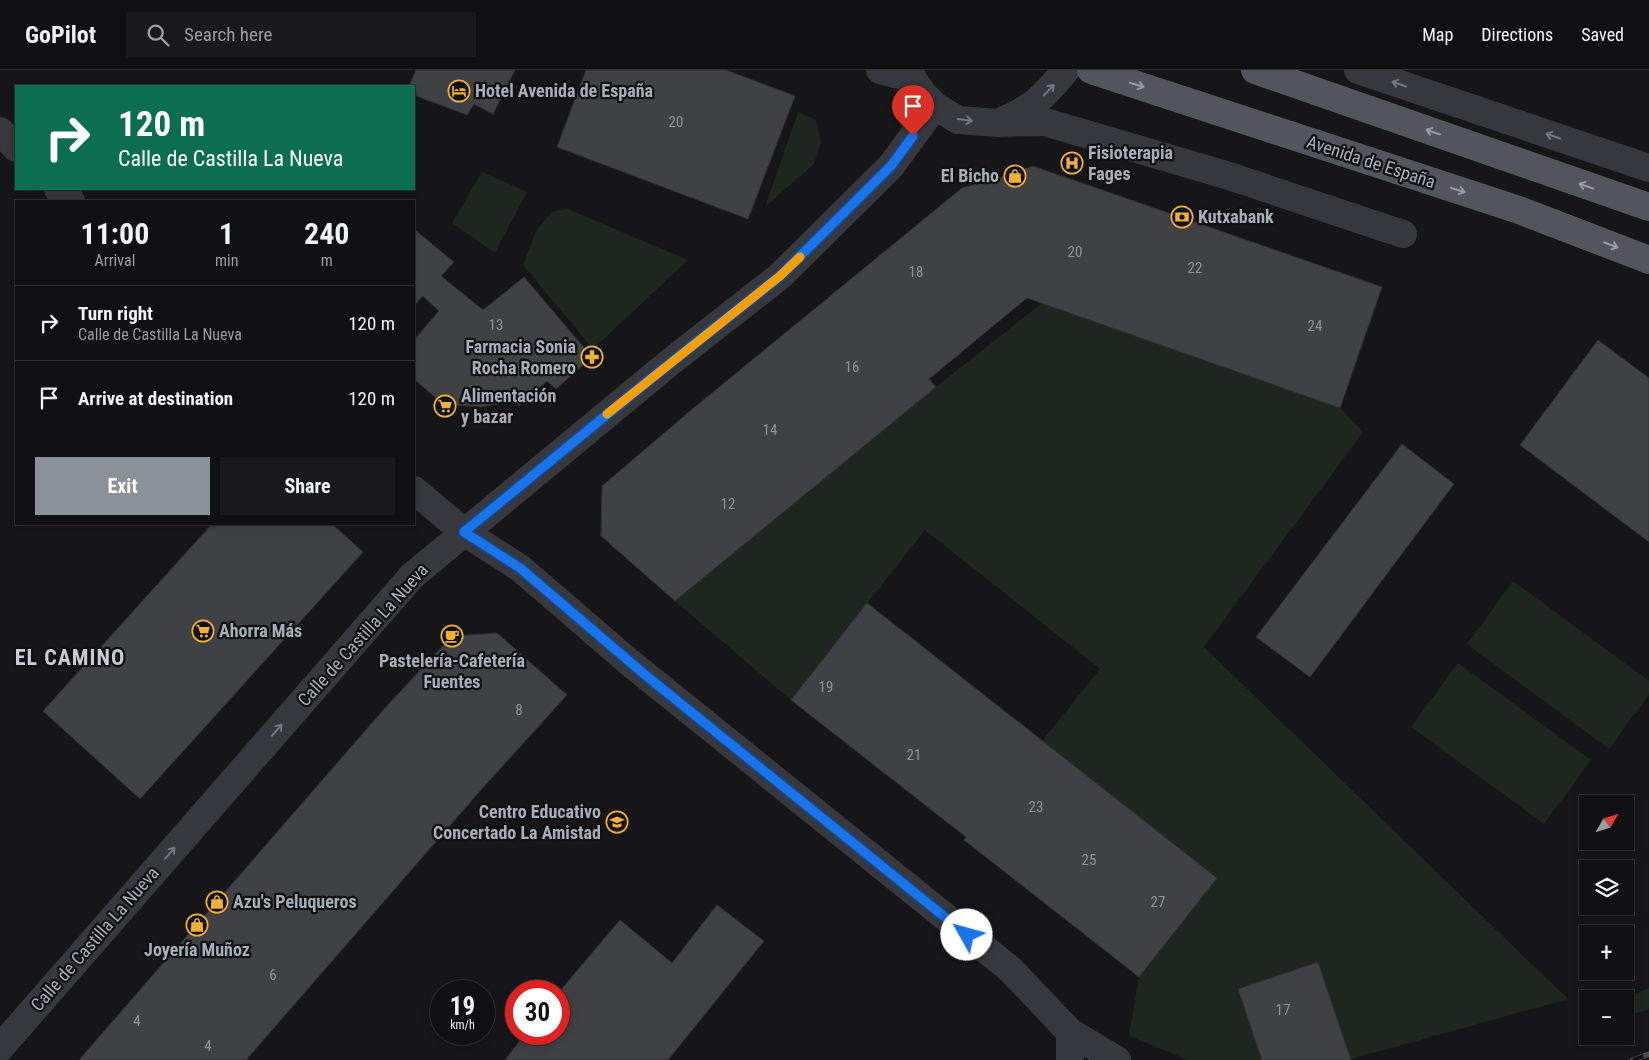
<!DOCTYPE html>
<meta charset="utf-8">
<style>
:root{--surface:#101012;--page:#19191b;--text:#f1f3f6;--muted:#9c9d9f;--line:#303032;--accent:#8c9099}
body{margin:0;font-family:"Roboto Condensed",sans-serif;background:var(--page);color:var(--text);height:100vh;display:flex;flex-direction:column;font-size:19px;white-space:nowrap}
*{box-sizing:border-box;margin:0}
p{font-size:16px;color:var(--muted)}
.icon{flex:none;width:28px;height:28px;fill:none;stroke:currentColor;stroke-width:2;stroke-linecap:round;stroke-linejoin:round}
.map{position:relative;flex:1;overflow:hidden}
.side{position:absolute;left:15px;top:130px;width:400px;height:325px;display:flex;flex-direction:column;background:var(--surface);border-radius:0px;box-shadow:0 2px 8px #0003,0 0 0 1px var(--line)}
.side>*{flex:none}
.hud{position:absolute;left:15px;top:15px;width:400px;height:105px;border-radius:0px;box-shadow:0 2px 8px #0003,0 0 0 1px var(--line);background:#0b6e4f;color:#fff;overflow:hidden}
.needle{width:32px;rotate:51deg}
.fabs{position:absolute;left:1579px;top:725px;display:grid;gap:10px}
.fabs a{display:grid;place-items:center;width:55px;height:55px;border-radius:0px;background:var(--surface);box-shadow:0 2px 8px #0003,0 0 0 1px var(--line);font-size:25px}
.speed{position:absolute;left:430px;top:910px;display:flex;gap:10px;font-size:25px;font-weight:700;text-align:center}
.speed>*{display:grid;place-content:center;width:65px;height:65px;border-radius:50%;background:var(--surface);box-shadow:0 2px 8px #0003,0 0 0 1px var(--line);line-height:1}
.speed small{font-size:12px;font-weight:400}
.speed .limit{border:8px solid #d22;background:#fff;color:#111}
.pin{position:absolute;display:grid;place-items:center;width:42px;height:42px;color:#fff;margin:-51px -21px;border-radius:50% 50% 50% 0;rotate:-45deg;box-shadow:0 0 5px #0007}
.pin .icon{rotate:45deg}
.me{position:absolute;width:55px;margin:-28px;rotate:308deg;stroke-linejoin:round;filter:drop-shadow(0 0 4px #0008)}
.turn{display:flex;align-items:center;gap:18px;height:105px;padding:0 20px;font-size:22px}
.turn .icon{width:65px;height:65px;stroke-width:2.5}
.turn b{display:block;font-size:35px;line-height:42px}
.eta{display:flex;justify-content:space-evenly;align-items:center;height:85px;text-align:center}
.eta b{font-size:30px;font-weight:700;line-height:35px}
.primary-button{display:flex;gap:10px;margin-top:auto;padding:10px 20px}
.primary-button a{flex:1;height:58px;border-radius:0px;background:var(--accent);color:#fff;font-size:20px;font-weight:700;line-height:58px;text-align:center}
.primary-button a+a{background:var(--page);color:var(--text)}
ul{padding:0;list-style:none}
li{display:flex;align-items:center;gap:15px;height:75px;padding:0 20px;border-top:1px solid var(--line)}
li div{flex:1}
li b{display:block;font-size:19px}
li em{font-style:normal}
header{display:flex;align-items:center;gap:30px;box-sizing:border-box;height:70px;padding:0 25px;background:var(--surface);border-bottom:1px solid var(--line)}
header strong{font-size:24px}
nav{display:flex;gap:28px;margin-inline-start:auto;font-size:18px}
.search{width:350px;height:45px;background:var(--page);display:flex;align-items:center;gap:12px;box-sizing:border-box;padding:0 18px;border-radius:0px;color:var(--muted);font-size:19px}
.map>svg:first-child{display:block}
</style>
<header>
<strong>GoPilot</strong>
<div class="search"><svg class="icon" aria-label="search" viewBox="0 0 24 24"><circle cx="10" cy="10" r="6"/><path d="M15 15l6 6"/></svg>Search here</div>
<nav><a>Map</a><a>Directions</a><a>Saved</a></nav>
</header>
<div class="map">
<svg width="1649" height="990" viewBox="0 0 1649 990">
<rect width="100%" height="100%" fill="#161618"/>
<path fill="#1e261f" d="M 798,42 L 816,50 L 821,72 L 814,94 L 765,137 Z
M 482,102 L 527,122 L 495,183 L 452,153 Z
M 568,139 L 688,190 L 593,279 L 523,195 L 537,159 L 553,141 Z
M 1042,233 L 1340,338 L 1363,362 L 1204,577 L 1568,929 L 1351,989 L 1318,892 L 1238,919 L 1262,990 L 1188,990 L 1129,966 L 1139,907 L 1217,808 L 1042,671 L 1100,599 L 925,460 L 791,630 L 675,531 L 936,317 Z
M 1513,511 L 1649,611 L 1649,624 L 1609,679 L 1467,574 Z
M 1458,593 L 1591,690 L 1544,754 L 1411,657 Z
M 1649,918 L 1649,939 L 1625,947 L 1625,929 L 1623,929 Z
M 1587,943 L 1587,961 L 1584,962 L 1578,946 Z"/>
<path fill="#404145" stroke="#303034" d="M 416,0 L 515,0 L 493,44 L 474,34 L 467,45 L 414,25 L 414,16 L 409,16 Z
M 586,0 L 726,0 L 795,26 L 748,149 L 557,77 Z
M 1033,96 L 1382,217 L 1340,338 L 1027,228 L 929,309 L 936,317 L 675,531 L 601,466 L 602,416 L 690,341 L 962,118 L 993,110 Z
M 414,159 L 454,192 L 441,206 L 483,240 L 524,207 L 592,287 L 556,319 L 547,311 L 519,336 L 514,331 L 481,337 L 443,334 L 414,309 L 414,270 L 439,241 L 423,226 L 414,236 Z
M 1598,270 L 1649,308 L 1649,472 L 1520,375 Z
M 1402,374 L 1454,414 L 1310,607 L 1256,567 Z
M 212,454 L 332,454 L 363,482 L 140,729 L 43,641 Z
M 867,533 L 1217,808 L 1139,907 L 964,770 L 966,767 L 791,630 Z
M 497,563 L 567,625 L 480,721 L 246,990 L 79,990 L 385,638 L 452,566 Z
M 717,835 L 764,871 L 668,990 L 505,990 L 525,964 L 559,964 L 559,922 L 620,850 L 672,893 Z
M 1318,892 L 1351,990 L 1262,990 L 1238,919 Z"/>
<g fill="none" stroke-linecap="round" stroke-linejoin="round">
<path stroke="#37383d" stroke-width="28" d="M 880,0 L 913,9
M 910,0 L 913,9 L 923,24 L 935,36 L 958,50 L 998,53 L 1045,52 L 1226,105 L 1403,164
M 1358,0 L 1649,98
M 1004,50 C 1031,40 1048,22 1066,0
M 0,61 L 16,78
M 58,119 L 71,131
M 414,420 L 464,462 L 520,498 L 629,592 L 1010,899 L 1070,962 L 1117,990
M 1070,962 L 1070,990
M 0,978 L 412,506 L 669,293 L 780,206 L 891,96 L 935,36"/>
<path stroke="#53555c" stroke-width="28" d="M 1091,0 L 1519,140 L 1649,190
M 1255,0 L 1649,137"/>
<g stroke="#4a4c52" stroke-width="5.5">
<path id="rail" d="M 1633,990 L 1649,984"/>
</g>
<use href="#rail" stroke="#111113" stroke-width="4" stroke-dasharray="11" stroke-linecap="butt"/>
</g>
<defs><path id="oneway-shaft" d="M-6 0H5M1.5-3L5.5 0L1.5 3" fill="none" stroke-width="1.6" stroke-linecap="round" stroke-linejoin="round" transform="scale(1.25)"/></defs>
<g stroke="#757881">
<use href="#oneway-shaft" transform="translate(1399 14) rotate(-161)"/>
<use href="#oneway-shaft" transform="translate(1049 20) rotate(-47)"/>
<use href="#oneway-shaft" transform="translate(965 50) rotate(7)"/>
<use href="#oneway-shaft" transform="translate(1553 66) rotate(-161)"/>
<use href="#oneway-shaft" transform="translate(277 660) rotate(-49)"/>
<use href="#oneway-shaft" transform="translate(170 783) rotate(-49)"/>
</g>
<g stroke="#979ba6">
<use href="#oneway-shaft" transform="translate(1137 15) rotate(17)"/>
<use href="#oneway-shaft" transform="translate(1433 62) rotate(-161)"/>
<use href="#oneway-shaft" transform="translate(1586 116) rotate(-161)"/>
<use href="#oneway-shaft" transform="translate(1458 120) rotate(18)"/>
<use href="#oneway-shaft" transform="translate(1611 175) rotate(21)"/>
</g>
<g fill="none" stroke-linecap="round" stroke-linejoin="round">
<g stroke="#114b97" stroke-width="12">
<path id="route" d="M 913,66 L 891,96 L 780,206 L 654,306 L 464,462 L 520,498 L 644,604 L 967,865"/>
</g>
<use href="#route" stroke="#1a73e8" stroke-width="9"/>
<path stroke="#f59e0b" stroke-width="9" d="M 607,344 L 780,206 L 800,187"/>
</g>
<defs>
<g id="hotel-ring" transform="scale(1.125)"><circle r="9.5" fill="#111113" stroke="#f2b134" stroke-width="1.5"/><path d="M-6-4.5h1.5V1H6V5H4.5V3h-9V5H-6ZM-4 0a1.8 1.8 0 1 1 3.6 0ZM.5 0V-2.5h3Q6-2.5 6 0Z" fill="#f2b134"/></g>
<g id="hospital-ring" transform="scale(1.125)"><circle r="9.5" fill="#111113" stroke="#f2b134" stroke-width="1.5"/><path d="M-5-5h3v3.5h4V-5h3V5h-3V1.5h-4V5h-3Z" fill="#f2b134"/></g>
<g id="shop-ring" transform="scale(1.125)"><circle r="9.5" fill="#111113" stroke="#f2b134" stroke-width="1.5"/><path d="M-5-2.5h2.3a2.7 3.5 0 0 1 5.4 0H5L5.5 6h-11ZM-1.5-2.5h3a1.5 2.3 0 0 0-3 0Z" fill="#f2b134"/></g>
<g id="bank-ring" transform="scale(1.125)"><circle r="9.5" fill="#111113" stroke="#f2b134" stroke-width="1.5"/><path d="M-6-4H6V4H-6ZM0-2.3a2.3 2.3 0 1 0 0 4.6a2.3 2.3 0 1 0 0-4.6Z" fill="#f2b134"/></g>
<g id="pharmacy-ring" transform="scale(1.125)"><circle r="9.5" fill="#111113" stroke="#f2b134" stroke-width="1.5"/><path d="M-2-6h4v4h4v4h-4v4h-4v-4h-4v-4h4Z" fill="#f2b134"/></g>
<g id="supermarket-ring" transform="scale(1.125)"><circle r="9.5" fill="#111113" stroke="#f2b134" stroke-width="1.5"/><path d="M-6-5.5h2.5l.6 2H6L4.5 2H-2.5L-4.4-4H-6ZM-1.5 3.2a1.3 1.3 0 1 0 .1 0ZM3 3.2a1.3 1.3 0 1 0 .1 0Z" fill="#f2b134"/></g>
<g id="cafe-ring" transform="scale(1.125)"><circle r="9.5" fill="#111113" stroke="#f2b134" stroke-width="1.5"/><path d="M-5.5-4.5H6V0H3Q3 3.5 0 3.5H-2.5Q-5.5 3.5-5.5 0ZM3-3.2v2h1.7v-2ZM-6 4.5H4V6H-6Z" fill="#f2b134"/></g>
<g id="school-ring" transform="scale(1.125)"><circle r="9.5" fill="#111113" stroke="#f2b134" stroke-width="1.5"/><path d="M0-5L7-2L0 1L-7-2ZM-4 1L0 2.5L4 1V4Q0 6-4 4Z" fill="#f2b134"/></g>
</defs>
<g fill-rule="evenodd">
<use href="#hotel-ring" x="459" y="21"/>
<use href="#hospital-ring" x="1072" y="93"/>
<use href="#shop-ring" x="1015" y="106"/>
<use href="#bank-ring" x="1182" y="147"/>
<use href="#pharmacy-ring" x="592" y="287"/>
<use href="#supermarket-ring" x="445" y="336"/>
<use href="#supermarket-ring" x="203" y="561"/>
<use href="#cafe-ring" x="452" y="566"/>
<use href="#school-ring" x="617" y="752"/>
<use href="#shop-ring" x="217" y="832"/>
<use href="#shop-ring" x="197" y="855"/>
</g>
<g text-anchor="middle" stroke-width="4.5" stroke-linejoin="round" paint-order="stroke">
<g font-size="15" fill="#8e929b">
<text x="676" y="57">20</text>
<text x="1075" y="187">20</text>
<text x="1195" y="203">22</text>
<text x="916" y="207">18</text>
<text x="496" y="260">13</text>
<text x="1315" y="261">24</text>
<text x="852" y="302">16</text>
<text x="770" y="365">14</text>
<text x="728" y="439">12</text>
<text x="826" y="622">19</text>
<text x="519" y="645">8</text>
<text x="914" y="690">21</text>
<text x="1036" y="742">23</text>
<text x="1089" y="795">25</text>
<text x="1158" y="837">27</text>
<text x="273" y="910">6</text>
<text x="1283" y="945">17</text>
<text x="137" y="956">4</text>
<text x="208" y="981">4</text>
</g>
<g font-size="18" font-weight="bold" fill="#a8adb8" stroke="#111113" text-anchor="start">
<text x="475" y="27">Hotel Avenida de España</text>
<text x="1088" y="89">Fisioterapia<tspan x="1088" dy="21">Fages</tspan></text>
<text x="999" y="112" text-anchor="end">El Bicho</text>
<text x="1198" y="153">Kutxabank</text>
<text x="576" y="283" text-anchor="end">Farmacia Sonia<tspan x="576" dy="21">Rocha Romero</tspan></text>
<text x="461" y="332">Alimentación<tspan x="461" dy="21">y bazar</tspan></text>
<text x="219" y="567">Ahorra Más</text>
<text x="452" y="597" text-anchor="middle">Pastelería-Cafetería<tspan x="452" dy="21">Fuentes</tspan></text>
<text x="601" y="748" text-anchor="end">Centro Educativo<tspan x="601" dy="21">Concertado La Amistad</tspan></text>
<text x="233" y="838">Azu's Peluqueros</text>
<text x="197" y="886" text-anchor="middle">Joyería Muñoz</text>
</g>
<g font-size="18" fill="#a8adb8" stroke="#111113">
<text transform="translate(1371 92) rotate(18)" y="6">Avenida de España</text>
<text transform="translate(363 565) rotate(-48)" y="6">Calle de Castilla La Nueva</text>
<text transform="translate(95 869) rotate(-49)" y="6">Calle de Castilla La Nueva</text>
</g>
<g font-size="22" font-weight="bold" letter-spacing="1" fill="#c9ccd4" stroke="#111113">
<text x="70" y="595">EL CAMINO</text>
</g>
</g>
</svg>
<div class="fabs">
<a><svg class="needle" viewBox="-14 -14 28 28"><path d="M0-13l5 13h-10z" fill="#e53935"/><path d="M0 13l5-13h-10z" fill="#9c9d9f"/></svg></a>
<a><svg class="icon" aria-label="layers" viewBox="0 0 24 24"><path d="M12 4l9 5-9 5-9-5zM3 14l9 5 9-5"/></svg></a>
<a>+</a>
<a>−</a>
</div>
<div class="speed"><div>19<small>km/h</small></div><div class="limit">30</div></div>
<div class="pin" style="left:913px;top:66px;background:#d93025"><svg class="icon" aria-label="arrive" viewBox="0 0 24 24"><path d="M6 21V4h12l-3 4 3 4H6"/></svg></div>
<svg class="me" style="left:967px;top:865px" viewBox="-20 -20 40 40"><circle r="19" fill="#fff"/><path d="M0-13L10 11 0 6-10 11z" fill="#1a73e8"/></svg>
<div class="hud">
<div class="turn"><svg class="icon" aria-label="right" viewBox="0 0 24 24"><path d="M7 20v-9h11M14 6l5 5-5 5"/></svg><div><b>120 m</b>Calle de Castilla La Nueva</div></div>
</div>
<section class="side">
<div class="eta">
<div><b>11:00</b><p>Arrival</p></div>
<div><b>1</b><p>min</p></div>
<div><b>240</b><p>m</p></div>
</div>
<ul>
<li><svg class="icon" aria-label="right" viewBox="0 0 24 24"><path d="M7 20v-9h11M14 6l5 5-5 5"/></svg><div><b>Turn right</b><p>Calle de Castilla La Nueva</p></div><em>120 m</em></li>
<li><svg class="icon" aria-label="arrive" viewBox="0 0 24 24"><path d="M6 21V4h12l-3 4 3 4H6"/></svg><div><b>Arrive at destination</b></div><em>120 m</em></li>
</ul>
<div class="primary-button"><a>Exit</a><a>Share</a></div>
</section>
</div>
